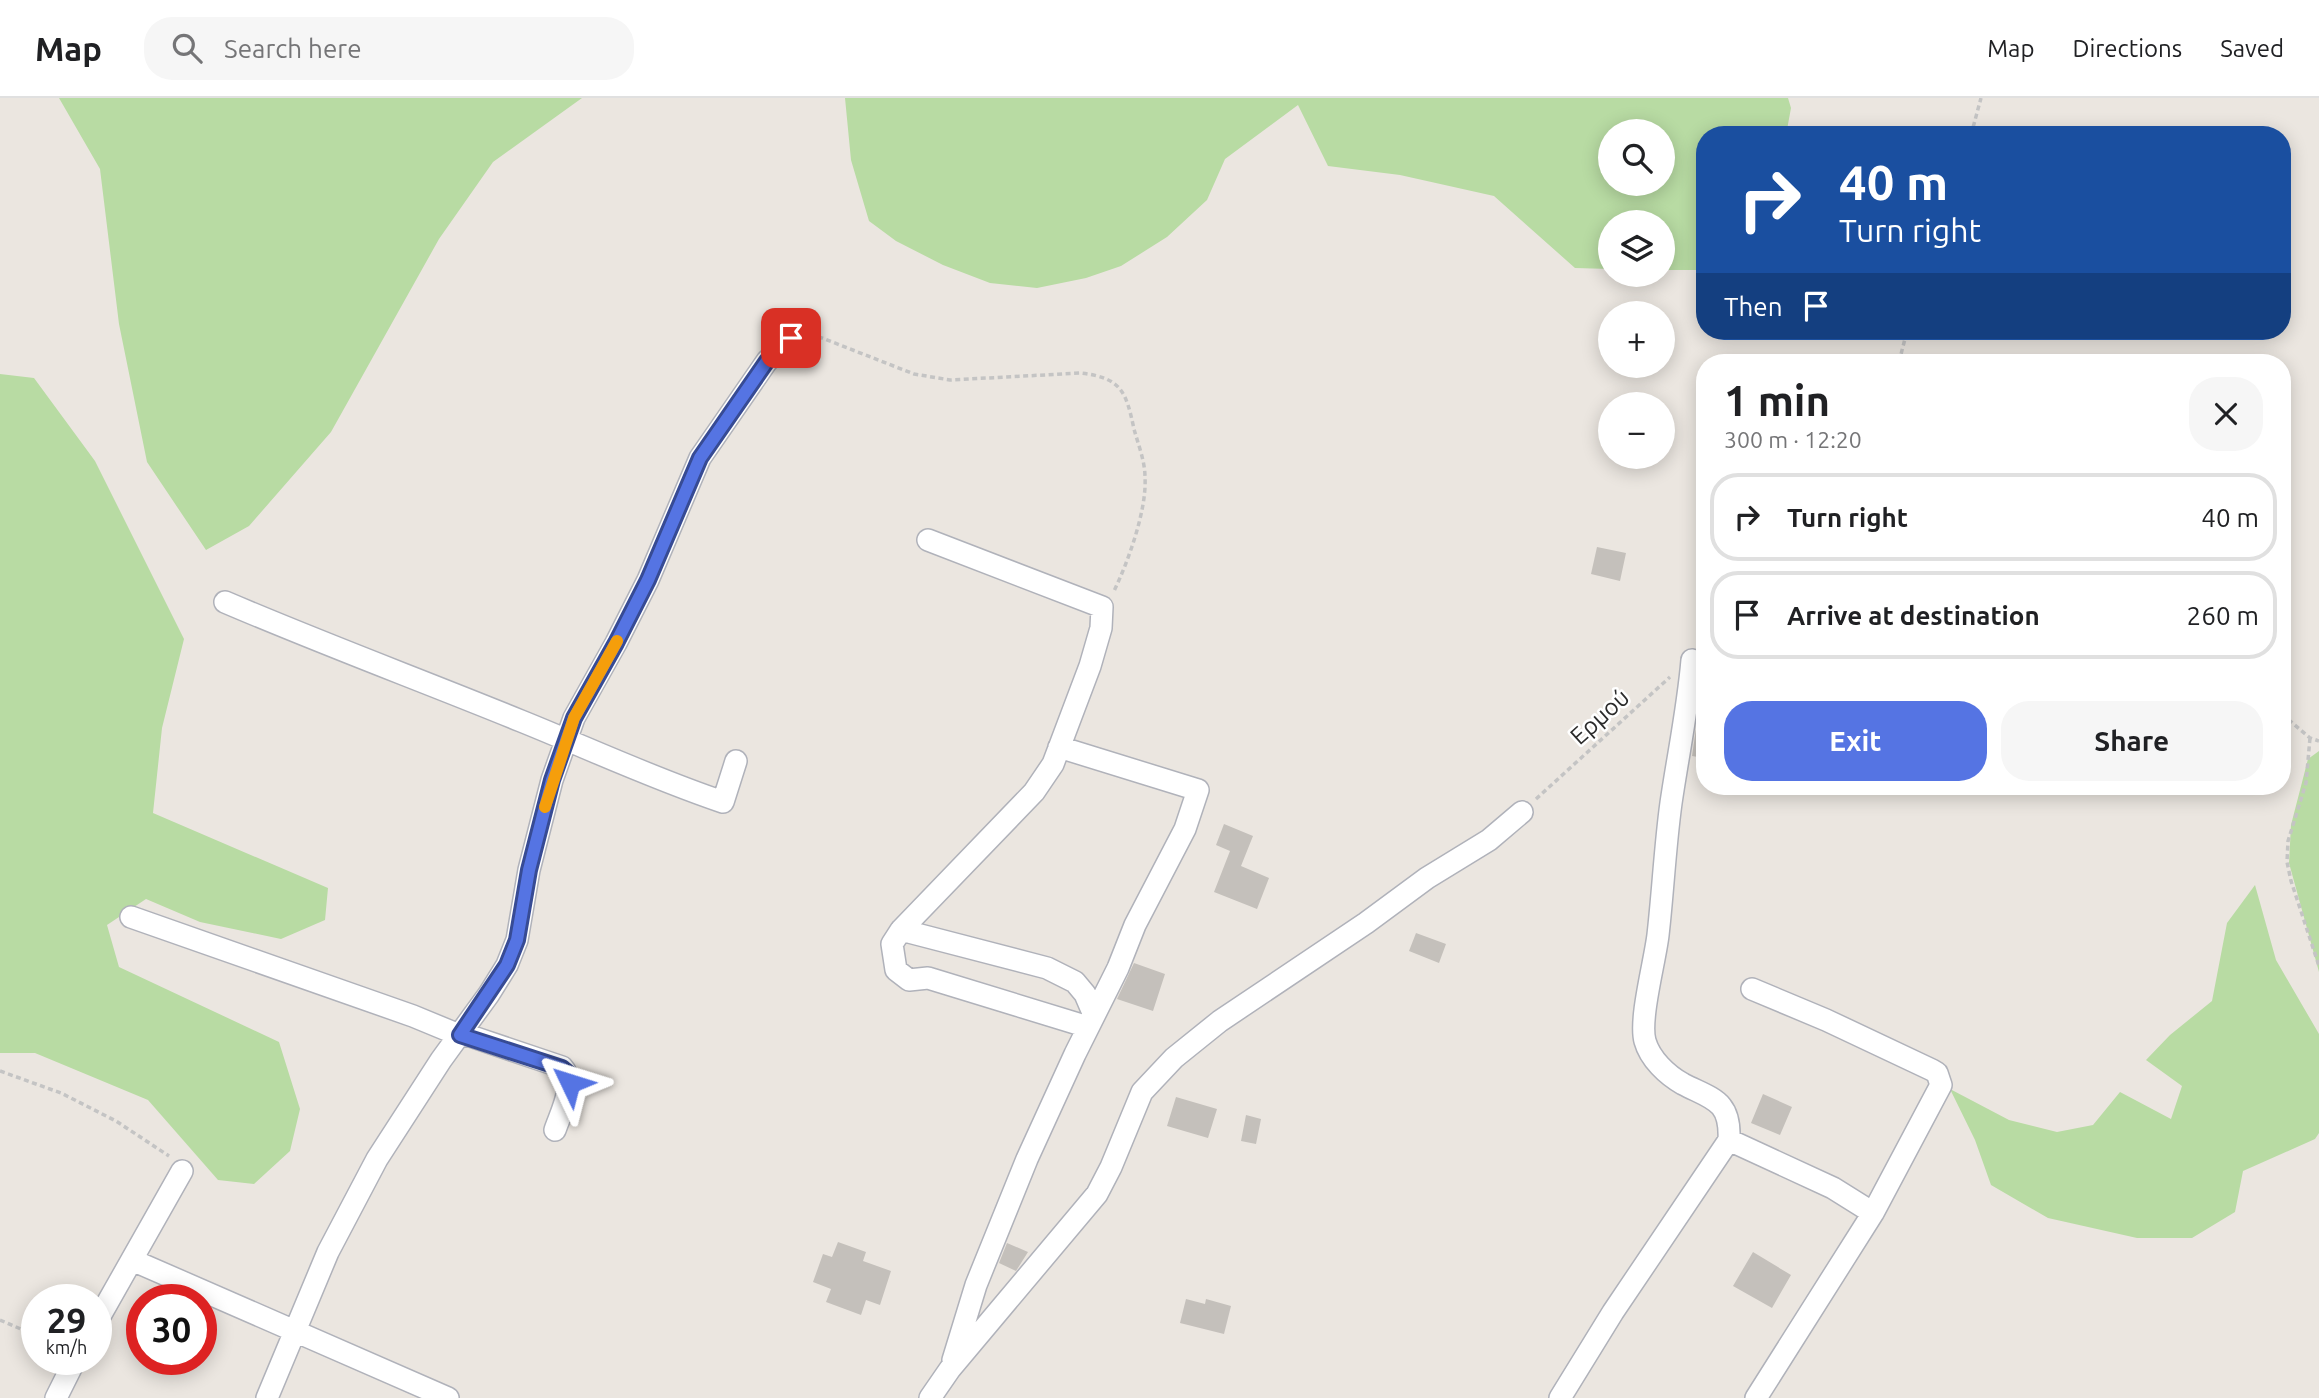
<!DOCTYPE html>
<meta charset="utf-8">
<style>
:root{--surface:#fff;--page:#f6f6f6;--text:#202124;--muted:#757577;--line:#e0e0e0;--accent:#5574e3}
body{margin:0;font-family:Ubuntu,sans-serif;background:var(--page);color:var(--text);height:100vh;display:flex;flex-direction:column;font-size:26px;white-space:nowrap}
*{box-sizing:border-box;margin:0}
p{font-size:23px;color:var(--muted)}
.icon{flex:none;width:38px;height:38px;fill:none;stroke:currentColor;stroke-width:2;stroke-linecap:round;stroke-linejoin:round}
.map{position:relative;flex:1;overflow:hidden}
.sheet{position:absolute;left:1696px;top:256px;width:595px;height:441px;display:flex;flex-direction:column;background:var(--surface);border-radius:28px;box-shadow:0 4px 18px #0003}
.sheet>*{flex:none}
.top-card{position:absolute;left:1696px;top:28px;width:595px;height:214px;border-radius:28px;box-shadow:0 4px 18px #0003;background:#1a4fa0;color:#fff;overflow:hidden}
.controls{position:absolute;left:1598px;top:21px;display:grid;gap:14px}
.controls a{display:grid;place-items:center;width:77px;height:77px;border-radius:50%;background:var(--surface);box-shadow:0 4px 18px #0003;font-size:35px}
.speed{position:absolute;left:21px;top:1186px;display:flex;gap:14px;font-size:35px;font-weight:700;text-align:center}
.speed>*{display:grid;place-content:center;width:91px;height:91px;border-radius:50%;background:var(--surface);box-shadow:0 4px 18px #0003;line-height:1}
.speed small{font-size:18px;font-weight:400}
.speed .limit{border:10px solid #d22;background:#fff;color:#111}
.pin{position:absolute;display:grid;place-items:center;width:60px;height:60px;color:#fff;margin:-30px;border-radius:14px;box-shadow:0 4px 10px #0006}
.me{position:absolute;width:77px;margin:-38px;rotate:311deg;stroke-linejoin:round;filter:drop-shadow(0 0 5px #0008)}
.turn{display:flex;align-items:center;gap:24px;height:147px;padding:0 28px;font-size:32px}
.turn .icon{width:91px;height:91px;stroke-width:2.5}
.turn b{display:block;font-size:49px;line-height:60px}
.then{display:flex;align-items:center;height:66px;padding:0 28px;background:#0003;gap:14px;font-size:26px}
.round{display:grid;place-items:center;flex:none;width:74px;height:74px;border-radius:28px;background:var(--page)}
.summary{display:flex;align-items:center;justify-content:space-between;height:119px;padding:0 28px}
h1{font-size:42px;font-weight:600;line-height:52px}
.action{display:flex;gap:14px;margin-top:auto;padding:14px 28px}
.action a{flex:1;height:80px;border-radius:28px;background:var(--accent);color:#fff;font-size:28px;font-weight:600;line-height:80px;text-align:center}
.action a+a{background:var(--page);color:var(--text)}
ul{padding:0;list-style:none}
li{display:flex;align-items:center;gap:21px;height:88px;margin:0 14px 10px;padding:0 14px;border:4px solid var(--line);border-radius:28px}
li div{flex:1}
li b{display:block;font-size:26px}
li em{font-style:normal}
header{display:flex;align-items:center;gap:42px;box-sizing:border-box;height:98px;padding:0 35px;background:var(--surface);border-bottom:2px solid var(--line)}
header strong{font-size:33px}
nav{display:flex;gap:38px;margin-inline-start:auto;font-size:24px}
.search{width:490px;height:63px;background:var(--page);display:flex;align-items:center;gap:18px;box-sizing:border-box;padding:0 24px;border-radius:28px;color:var(--muted);font-size:26px}
.map>svg:first-child{display:block}
</style>
<header>
<strong>Map</strong>
<div class="search"><svg class="icon" aria-label="search" viewBox="0 0 24 24"><circle cx="10" cy="10" r="6"/><path d="M15 15l6 6"/></svg>Search here</div>
<nav><a>Map</a><a>Directions</a><a>Saved</a></nav>
</header>
<div class="map">
<svg width="2319" height="1300" viewBox="0 0 2319 1300">
<rect width="100%" height="100%" fill="#ebe6e0"/>
<path fill="#b8dba3" fill-rule="evenodd" d="M 59,0 L 582,0 L 493,64 L 439,141 L 331,334 L 249,428 L 206,452 L 147,364 L 119,226 L 100,71 Z
M 845,0 L 1788,0 L 1791,10 L 1786,37 L 1704,37 L 1704,172 L 1663,172 L 1662,124 L 1610,124 L 1610,171 L 1575,170 L 1494,98 L 1400,77 L 1328,68 L 1298,7 L 1225,61 L 1207,102 L 1167,139 L 1121,168 L 1086,180 L 1037,190 L 990,185 L 943,167 L 896,143 L 869,123 L 851,62 ZM 1610,33 L 1662,33 L 1662,86 L 1610,86 Z
M 0,276 L 34,280 L 95,363 L 184,541 L 162,630 L 153,715 L 328,790 L 325,822 L 281,841 L 200,824 L 146,801 L 107,827 L 119,869 L 279,944 L 300,1011 L 290,1053 L 254,1086 L 218,1082 L 148,1002 L 35,955 L 0,955 Z
M 2319,653 L 2319,874 L 2289,765 L 2291,727 L 2308,661 Z
M 2255,787 L 2276,862 L 2319,936 L 2319,1035 L 2315,1041 L 2243,1073 L 2235,1114 L 2192,1140 L 2137,1140 L 2048,1120 L 1991,1087 L 1975,1042 L 1950,991 L 2009,1022 L 2057,1034 L 2093,1027 L 2120,994 L 2171,1021 L 2182,988 L 2146,962 L 2170,937 L 2212,903 L 2227,825 Z"/>
<path fill="#c4c0bb" d="M 1597,449 L 1626,455 L 1620,483 L 1591,476 Z
M 1699,611 L 1704,611 L 1704,660 L 1692,658 Z
M 1224,726 L 1253,738 L 1241,768 L 1269,780 L 1257,811 L 1214,794 L 1230,753 L 1216,747 Z
M 1416,835 L 1446,846 L 1439,865 L 1409,853 Z
M 1134,865 L 1165,876 L 1153,913 L 1117,901 Z
M 1763,996 L 1792,1009 L 1780,1037 L 1751,1025 Z
M 1176,999 L 1217,1011 L 1208,1040 L 1167,1028 Z
M 1246,1017 L 1261,1021 L 1256,1046 L 1241,1043 Z
M 838,1144 L 866,1154 L 863,1163 L 891,1173 L 880,1207 L 866,1202 L 861,1217 L 826,1204 L 831,1191 L 813,1184 L 823,1156 L 832,1159 Z
M 1007,1145 L 1028,1154 L 1016,1173 L 999,1165 Z
M 1753,1154 L 1791,1177 L 1772,1210 L 1733,1188 Z
M 1186,1201 L 1205,1206 L 1206,1201 L 1231,1208 L 1224,1236 L 1180,1225 Z"/>
<g fill="none" stroke-linecap="round" stroke-linejoin="round">
<g stroke="#b0b2ba" stroke-width="24">
<path id="minor" d="M 928,442 L 1102,509 L 1101,530 L 1090,568 L 1053,666 L 1034,694 L 901,832 L 1047,870 L 1075,884 L 1085,896 L 1094,917
M 225,504 C 323,546 423,583 521,623 C 588,650 654,681 723,704 L 736,663
M 131,819 L 413,918 L 459,937 L 470,938 L 562,969 C 577,985 561,1014 555,1032
M 901,832 L 892,846 L 896,872 L 909,882 L 928,880 L 1088,929
M 1752,891 L 1826,922 L 1932,972 L 1937,975 L 1941,987 L 1873,1115 L 1756,1300
M 1729,1042 L 1833,1090 L 1873,1115
M 132,1162 L 448,1300
M 96,1225 L 182,1073
M 953,1262 L 976,1187 L 1027,1061 L 1075,956 L 1118,870 L 1135,827 L 1185,731 L 1198,692 L 1059,649
M 56,1300 L 75,1262
M 267,1300 L 328,1154 L 377,1061 L 441,962 L 489,896 L 507,867 L 517,842 L 529,772 L 552,682 L 574,620 L 616,545 L 648,482 L 700,360 L 767,263 L 791,240
M 930,1300 L 950,1271 L 1097,1096 L 1111,1069 L 1142,994 L 1174,960 L 1220,923 L 1366,825 L 1427,780 L 1489,742 L 1522,714
M 1560,1300 L 1613,1214 L 1729,1042 C 1731,1002 1712,1001 1683,986 C 1667,977 1650,961 1645,943 C 1639,921 1655,863 1658,837 C 1663,793 1665,749 1671,705 C 1678,657 1688,610 1692,562"/>
</g>
<path stroke="#c4c4c4" stroke-width="3.5" stroke-dasharray="5 3.5" stroke-linecap="butt" d="M 1971,37 L 1981,0
M 810,239 L 817,238 L 914,276 L 950,282 L 1081,275 C 1122,280 1126,294 1134,331 C 1138,346 1145,363 1145,379 C 1147,412 1128,464 1114,493
M 1899,264 L 1907,233
M 2282,616 L 2310,640 L 2319,643
M 2310,640 L 2306,685 L 2288,743 L 2287,764 L 2291,783 L 2319,868
M 1536,701 L 1670,579
M 0,973 L 61,995 L 116,1023 L 169,1058
M 0,1222 L 37,1238"/>
<use href="#minor" stroke="#fff" stroke-width="21"/>
</g>
<g fill="none" stroke-linecap="round" stroke-linejoin="round">
<g stroke="#374b94" stroke-width="18">
<path id="route" d="M 570,985 L 569,976 L 562,970 L 460,937 L 507,867 L 517,842 L 529,772 L 552,682 L 574,620 L 616,545 L 648,482 L 700,360 L 767,263 L 791,240"/>
</g>
<use href="#route" stroke="#5574e3" stroke-width="12"/>
<path stroke="#f59e0b" stroke-width="12" d="M 545,709 L 574,620 L 617,543"/>
</g>
<g text-anchor="middle" stroke-width="5" stroke-linejoin="round" paint-order="stroke">
<g font-size="24" fill="#2b2b2b" stroke="#fff">
<text transform="translate(1600 619) rotate(-42)" y="8">Ερμού</text>
</g>
</g>
</svg>
<div class="controls">
<a><svg class="icon" aria-label="search" viewBox="0 0 24 24"><circle cx="10" cy="10" r="6"/><path d="M15 15l6 6"/></svg></a>
<a><svg class="icon" aria-label="layers" viewBox="0 0 24 24"><path d="M12 4l9 5-9 5-9-5zM3 14l9 5 9-5"/></svg></a>
<a>+</a>
<a>−</a>
</div>
<div class="speed"><div>29<small>km/h</small></div><div class="limit">30</div></div>
<div class="pin" style="left:791px;top:240px;background:#d93025"><svg class="icon" aria-label="arrive" viewBox="0 0 24 24"><path d="M6 21V4h12l-3 4 3 4H6"/></svg></div>
<svg class="me" style="left:570px;top:985px" viewBox="-20 -20 40 40"><path d="M0-17L14 15 0 8-14 15z" fill="#5574e3" stroke="#fff" stroke-width="4"/></svg>
<div class="top-card">
<div class="turn"><svg class="icon" aria-label="right" viewBox="0 0 24 24"><path d="M7 20v-9h11M14 6l5 5-5 5"/></svg><div><b>40 m</b>Turn right</div></div>
<div class="then">Then<svg class="icon" aria-label="arrive" viewBox="0 0 24 24"><path d="M6 21V4h12l-3 4 3 4H6"/></svg></div>
</div>
<section class="sheet">
<div class="summary"><div><h1>1 min</h1><p>300 m · 12:20</p></div><a class="round"><svg class="icon" aria-label="close" viewBox="0 0 24 24"><path d="M6 6l12 12M18 6L6 18"/></svg></a></div>
<ul>
<li><svg class="icon" aria-label="right" viewBox="0 0 24 24"><path d="M7 20v-9h11M14 6l5 5-5 5"/></svg><div><b>Turn right</b></div><em>40 m</em></li>
<li><svg class="icon" aria-label="arrive" viewBox="0 0 24 24"><path d="M6 21V4h12l-3 4 3 4H6"/></svg><div><b>Arrive at destination</b></div><em>260 m</em></li>
</ul>
<div class="action"><a>Exit</a><a>Share</a></div>
</section>
</div>
